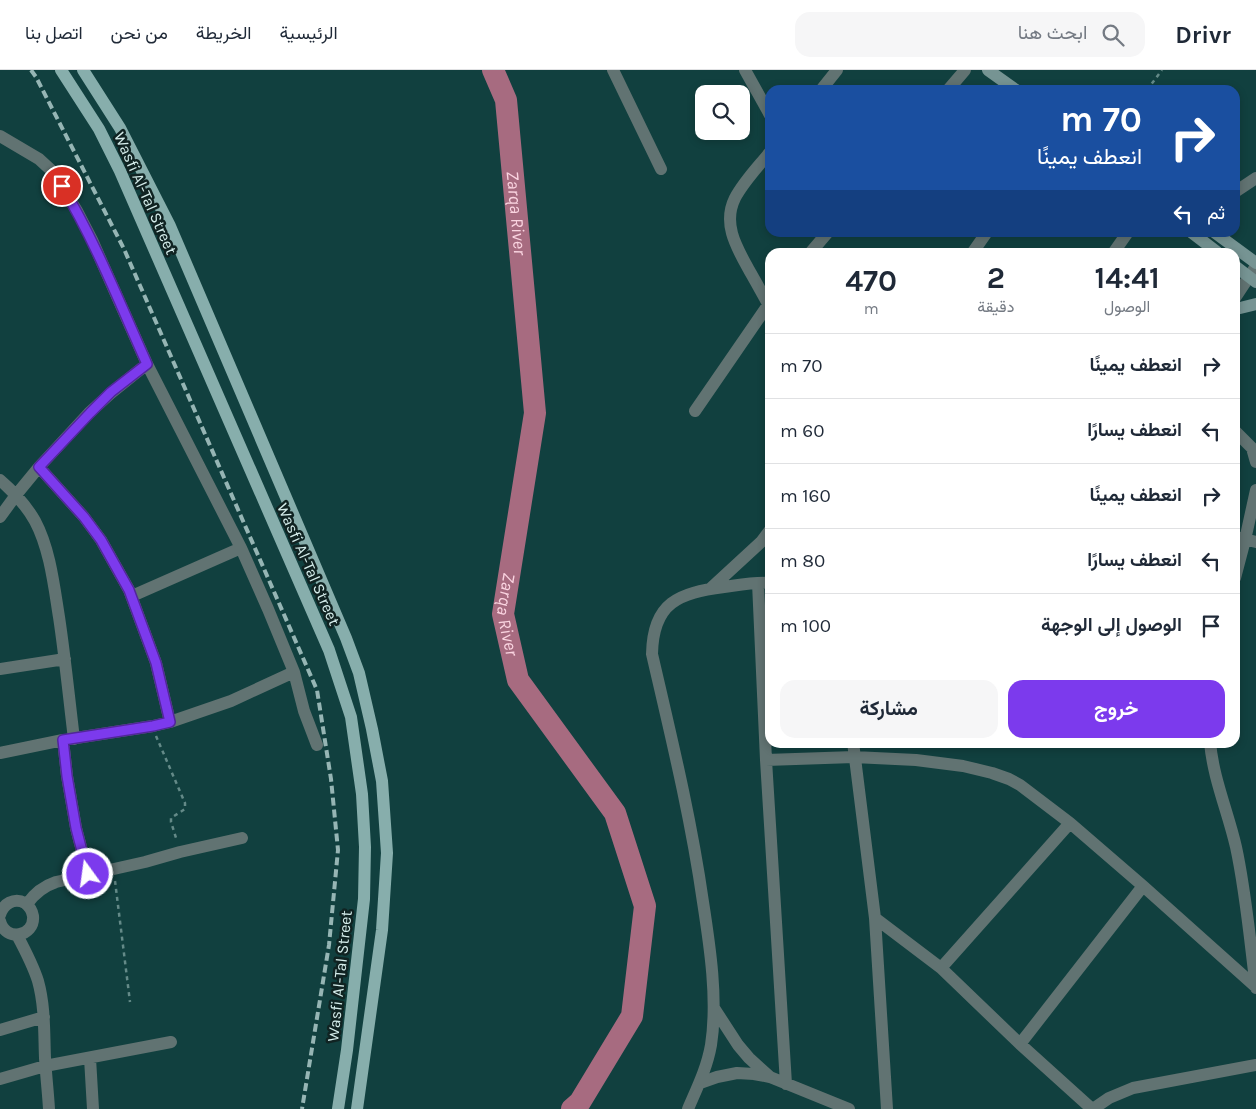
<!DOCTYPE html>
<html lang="ar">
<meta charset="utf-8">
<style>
:root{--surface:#fff;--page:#f6f6f7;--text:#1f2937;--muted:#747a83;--line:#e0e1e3;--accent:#7c3aed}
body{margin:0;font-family:Karla,Vazirmatn,sans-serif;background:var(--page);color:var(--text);direction:rtl;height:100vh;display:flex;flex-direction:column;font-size:19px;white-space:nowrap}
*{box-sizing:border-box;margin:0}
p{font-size:16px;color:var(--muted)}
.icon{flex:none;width:28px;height:28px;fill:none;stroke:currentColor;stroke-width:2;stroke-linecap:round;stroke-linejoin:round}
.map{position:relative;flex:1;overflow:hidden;direction:ltr}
.sheet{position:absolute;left:765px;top:178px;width:475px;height:500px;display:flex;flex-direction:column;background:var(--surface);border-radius:15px;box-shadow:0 2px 8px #0003;direction:rtl}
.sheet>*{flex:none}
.banner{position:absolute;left:765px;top:15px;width:475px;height:152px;border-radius:15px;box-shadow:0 2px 8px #0003;direction:rtl;background:#1a4fa0;color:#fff;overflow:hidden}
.buttons{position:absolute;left:695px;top:15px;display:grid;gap:10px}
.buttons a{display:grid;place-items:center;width:55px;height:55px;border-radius:10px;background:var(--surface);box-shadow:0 2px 8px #0003;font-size:25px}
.pin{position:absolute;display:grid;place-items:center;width:42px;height:42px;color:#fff;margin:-21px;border:2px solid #fff;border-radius:50%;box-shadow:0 1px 5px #0007}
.me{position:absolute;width:55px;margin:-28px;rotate:346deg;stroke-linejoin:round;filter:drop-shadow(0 0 4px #0008)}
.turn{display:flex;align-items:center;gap:18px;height:105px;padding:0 15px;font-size:22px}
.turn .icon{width:65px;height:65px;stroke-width:2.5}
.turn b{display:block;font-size:35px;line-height:42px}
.then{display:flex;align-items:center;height:48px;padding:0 15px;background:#0003;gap:10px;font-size:19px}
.eta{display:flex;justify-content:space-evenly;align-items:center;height:85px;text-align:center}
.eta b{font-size:30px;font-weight:700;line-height:35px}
.primary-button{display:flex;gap:10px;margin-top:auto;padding:10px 15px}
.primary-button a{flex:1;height:58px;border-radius:15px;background:var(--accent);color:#fff;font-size:20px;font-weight:700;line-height:58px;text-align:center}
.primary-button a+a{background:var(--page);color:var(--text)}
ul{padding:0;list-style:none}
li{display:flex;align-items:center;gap:15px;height:65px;padding:0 15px;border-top:1px solid var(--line)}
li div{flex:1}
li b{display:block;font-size:19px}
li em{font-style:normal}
header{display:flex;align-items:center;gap:30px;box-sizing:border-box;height:70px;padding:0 25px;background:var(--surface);border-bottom:1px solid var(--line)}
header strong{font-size:24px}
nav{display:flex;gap:28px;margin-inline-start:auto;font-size:18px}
.search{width:350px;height:45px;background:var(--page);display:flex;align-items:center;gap:12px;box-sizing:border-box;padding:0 18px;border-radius:15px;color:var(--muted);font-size:19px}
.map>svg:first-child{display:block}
</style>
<header>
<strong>Drivr</strong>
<div class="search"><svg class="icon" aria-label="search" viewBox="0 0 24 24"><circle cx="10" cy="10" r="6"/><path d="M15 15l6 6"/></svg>ابحث هنا</div>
<nav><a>الرئيسية</a><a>الخريطة</a><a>من نحن</a><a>اتصل بنا</a></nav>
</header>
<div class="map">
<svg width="1256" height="1039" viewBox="0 0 1256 1039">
<rect width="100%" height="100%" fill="#11403f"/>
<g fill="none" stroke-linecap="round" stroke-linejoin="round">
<path stroke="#a76b80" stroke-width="22" id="s1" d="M 493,0 L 506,30 L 535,343 L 503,544 L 518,610 L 615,743 L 645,836 L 632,946 L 580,1032 L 572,1039"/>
<path stroke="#648a88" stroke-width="2.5" stroke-dasharray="4 4" stroke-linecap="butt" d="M 1147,20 L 1162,0
M 156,666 L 185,733 L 185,739 L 171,748 L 171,752 L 177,771
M 115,811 L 130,932"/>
<path stroke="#617372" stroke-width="12" d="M 613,0 L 661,99
M 745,0 L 770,45
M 821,20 L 837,0
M 948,20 L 965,0
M 0,66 L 39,89 L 52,101 L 77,141 L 92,170 L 147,294 L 241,478 L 268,539 L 294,602 L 304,641 L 317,675
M 1235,122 L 1256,108
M 811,182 L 828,162
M 973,182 L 987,162
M 1114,182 L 1128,162
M 1235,228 L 1256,196
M 768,234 C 762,223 756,212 749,200 C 737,178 722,154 735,128 C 744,111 758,97 770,82
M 695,341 L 770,232
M 1235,361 L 1252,378 L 1256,392
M 39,397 L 84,447 L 101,470 L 129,520 L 156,593 L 170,652
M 0,410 C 14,422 26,435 35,451 C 50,479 54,516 59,547 C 65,587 69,628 74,669
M 0,447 L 16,425 L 39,397 L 89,343 L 111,323 L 147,294
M 1235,467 L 1256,472
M 1235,508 L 1245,470 L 1256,420
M 758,513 L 766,690 L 786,1014
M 710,519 L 761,472 L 770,460
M 132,526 L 241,478
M 0,599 L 65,589
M 853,672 L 875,848 L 887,1039
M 1210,672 C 1213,708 1228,742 1236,777 C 1246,823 1250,871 1256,918
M 0,683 L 63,670
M 766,690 L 854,687 L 916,690 L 963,696 L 992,703 L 1009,709 L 1020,715 L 1070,753 L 1143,816 L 1256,917
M 88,804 L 76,758 L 67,706 L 63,670 L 153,656 L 170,652 L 231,631 L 294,602
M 27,834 C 34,824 44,816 56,812 L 145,792 L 180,782 L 242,768
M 0,845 C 3,834 14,827 25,833 C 29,836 32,840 33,846 C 35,867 5,872 0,851
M 875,848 L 941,898 L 1020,974 L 1092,1039
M 17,865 C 25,880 33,895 38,911 C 45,936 44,963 45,988 C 46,1005 48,1022 49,1039
M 941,898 L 1070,753
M 714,938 L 738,975 L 749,988 L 770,1007
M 0,960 L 44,947
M 1020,974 L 1143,816
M 90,988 L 93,1039
M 0,1009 L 45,996 L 171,972
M 700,1013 L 717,1007 L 737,1003 L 754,1004 L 770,1007 L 849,1039
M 688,1039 C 697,1018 707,998 711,975 C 718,930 710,877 703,832 C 691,748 671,666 652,584 C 653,532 679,523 724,517 C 739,515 754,512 770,513
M 1093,1039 L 1109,1028 L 1133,1018 L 1256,995"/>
<path stroke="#769493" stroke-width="12" d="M 988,0 L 1016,20
M 1191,162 L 1217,182
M 1214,162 L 1256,193
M 1235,196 L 1256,212
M 1236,239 L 1256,234"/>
<path stroke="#87aeac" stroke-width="12" d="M 61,0 L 99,59 L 120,101 L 329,580 L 351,647 L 362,724 L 365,777 L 364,829 L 347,980 L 338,1039
M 83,0 L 120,58 L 170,156 L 346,568 L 359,603 L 372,659 L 382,711 L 387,783 L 382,860 L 357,1039"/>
<path stroke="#96b5b4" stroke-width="4" stroke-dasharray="8 4" stroke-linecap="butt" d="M 31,0 L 36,7 L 124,179 L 317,620 L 331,709 L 338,780 L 329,875 L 302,1039"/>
</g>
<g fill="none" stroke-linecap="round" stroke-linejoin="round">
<g stroke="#51269a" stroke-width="12">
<path id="route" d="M 62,116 C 96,173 120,234 147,294 L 111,322 L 90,343 L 39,397 L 84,447 L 101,470 L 129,520 L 156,593 L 170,652 L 153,656 L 63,670 L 67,706 L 76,758 L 88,804"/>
</g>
<use href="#route" stroke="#7c3aed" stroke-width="9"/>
</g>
<g text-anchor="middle" stroke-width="5" stroke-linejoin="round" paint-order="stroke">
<g font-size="16" fill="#d5edeb" stroke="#102322">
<text transform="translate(146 123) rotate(66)" y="6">Wasfi Al-Tal Street</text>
<text transform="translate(309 494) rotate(66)" y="6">Wasfi Al-Tal Street</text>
<text transform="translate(339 906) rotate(-84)" y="6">Wasfi Al-Tal Street</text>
</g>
<g font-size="18" font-style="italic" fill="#fad4e0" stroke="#102322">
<text dy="6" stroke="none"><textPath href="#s1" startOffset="146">Zarqa River</textPath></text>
<text dy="6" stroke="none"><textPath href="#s1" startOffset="551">Zarqa River</textPath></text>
</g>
</g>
</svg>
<div class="buttons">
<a><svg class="icon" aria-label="search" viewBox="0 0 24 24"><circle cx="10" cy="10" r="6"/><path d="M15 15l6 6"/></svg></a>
</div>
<div class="pin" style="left:62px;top:116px;background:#d93025"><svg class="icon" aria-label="arrive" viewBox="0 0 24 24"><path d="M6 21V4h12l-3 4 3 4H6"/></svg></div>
<svg class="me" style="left:88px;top:804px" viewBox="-20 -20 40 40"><circle r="17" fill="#7c3aed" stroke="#fff" stroke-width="3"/><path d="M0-11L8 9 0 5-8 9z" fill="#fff"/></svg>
<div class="banner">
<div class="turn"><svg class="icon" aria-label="right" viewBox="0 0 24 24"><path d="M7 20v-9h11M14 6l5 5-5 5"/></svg><div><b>70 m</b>انعطف يمينًا</div></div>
<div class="then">ثم<svg class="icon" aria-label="left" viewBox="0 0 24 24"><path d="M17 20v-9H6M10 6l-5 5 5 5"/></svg></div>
</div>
<section class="sheet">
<div class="eta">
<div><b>14:41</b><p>الوصول</p></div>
<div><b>2</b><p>دقيقة</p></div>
<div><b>470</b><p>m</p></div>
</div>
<ul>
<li><svg class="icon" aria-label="right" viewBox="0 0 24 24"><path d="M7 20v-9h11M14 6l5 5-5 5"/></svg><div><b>انعطف يمينًا</b></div><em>70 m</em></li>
<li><svg class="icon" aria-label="left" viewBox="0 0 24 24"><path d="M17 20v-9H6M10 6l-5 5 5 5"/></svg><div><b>انعطف يسارًا</b></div><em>60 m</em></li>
<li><svg class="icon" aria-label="right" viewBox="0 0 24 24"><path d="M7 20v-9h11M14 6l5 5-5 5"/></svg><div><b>انعطف يمينًا</b></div><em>160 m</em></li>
<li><svg class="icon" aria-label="left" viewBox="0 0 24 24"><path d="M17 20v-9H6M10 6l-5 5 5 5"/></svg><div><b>انعطف يسارًا</b></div><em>80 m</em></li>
<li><svg class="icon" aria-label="arrive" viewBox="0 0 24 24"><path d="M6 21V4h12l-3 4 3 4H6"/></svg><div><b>الوصول إلى الوجهة</b></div><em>100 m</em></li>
</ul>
<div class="primary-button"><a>خروج</a><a>مشاركة</a></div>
</section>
</div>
